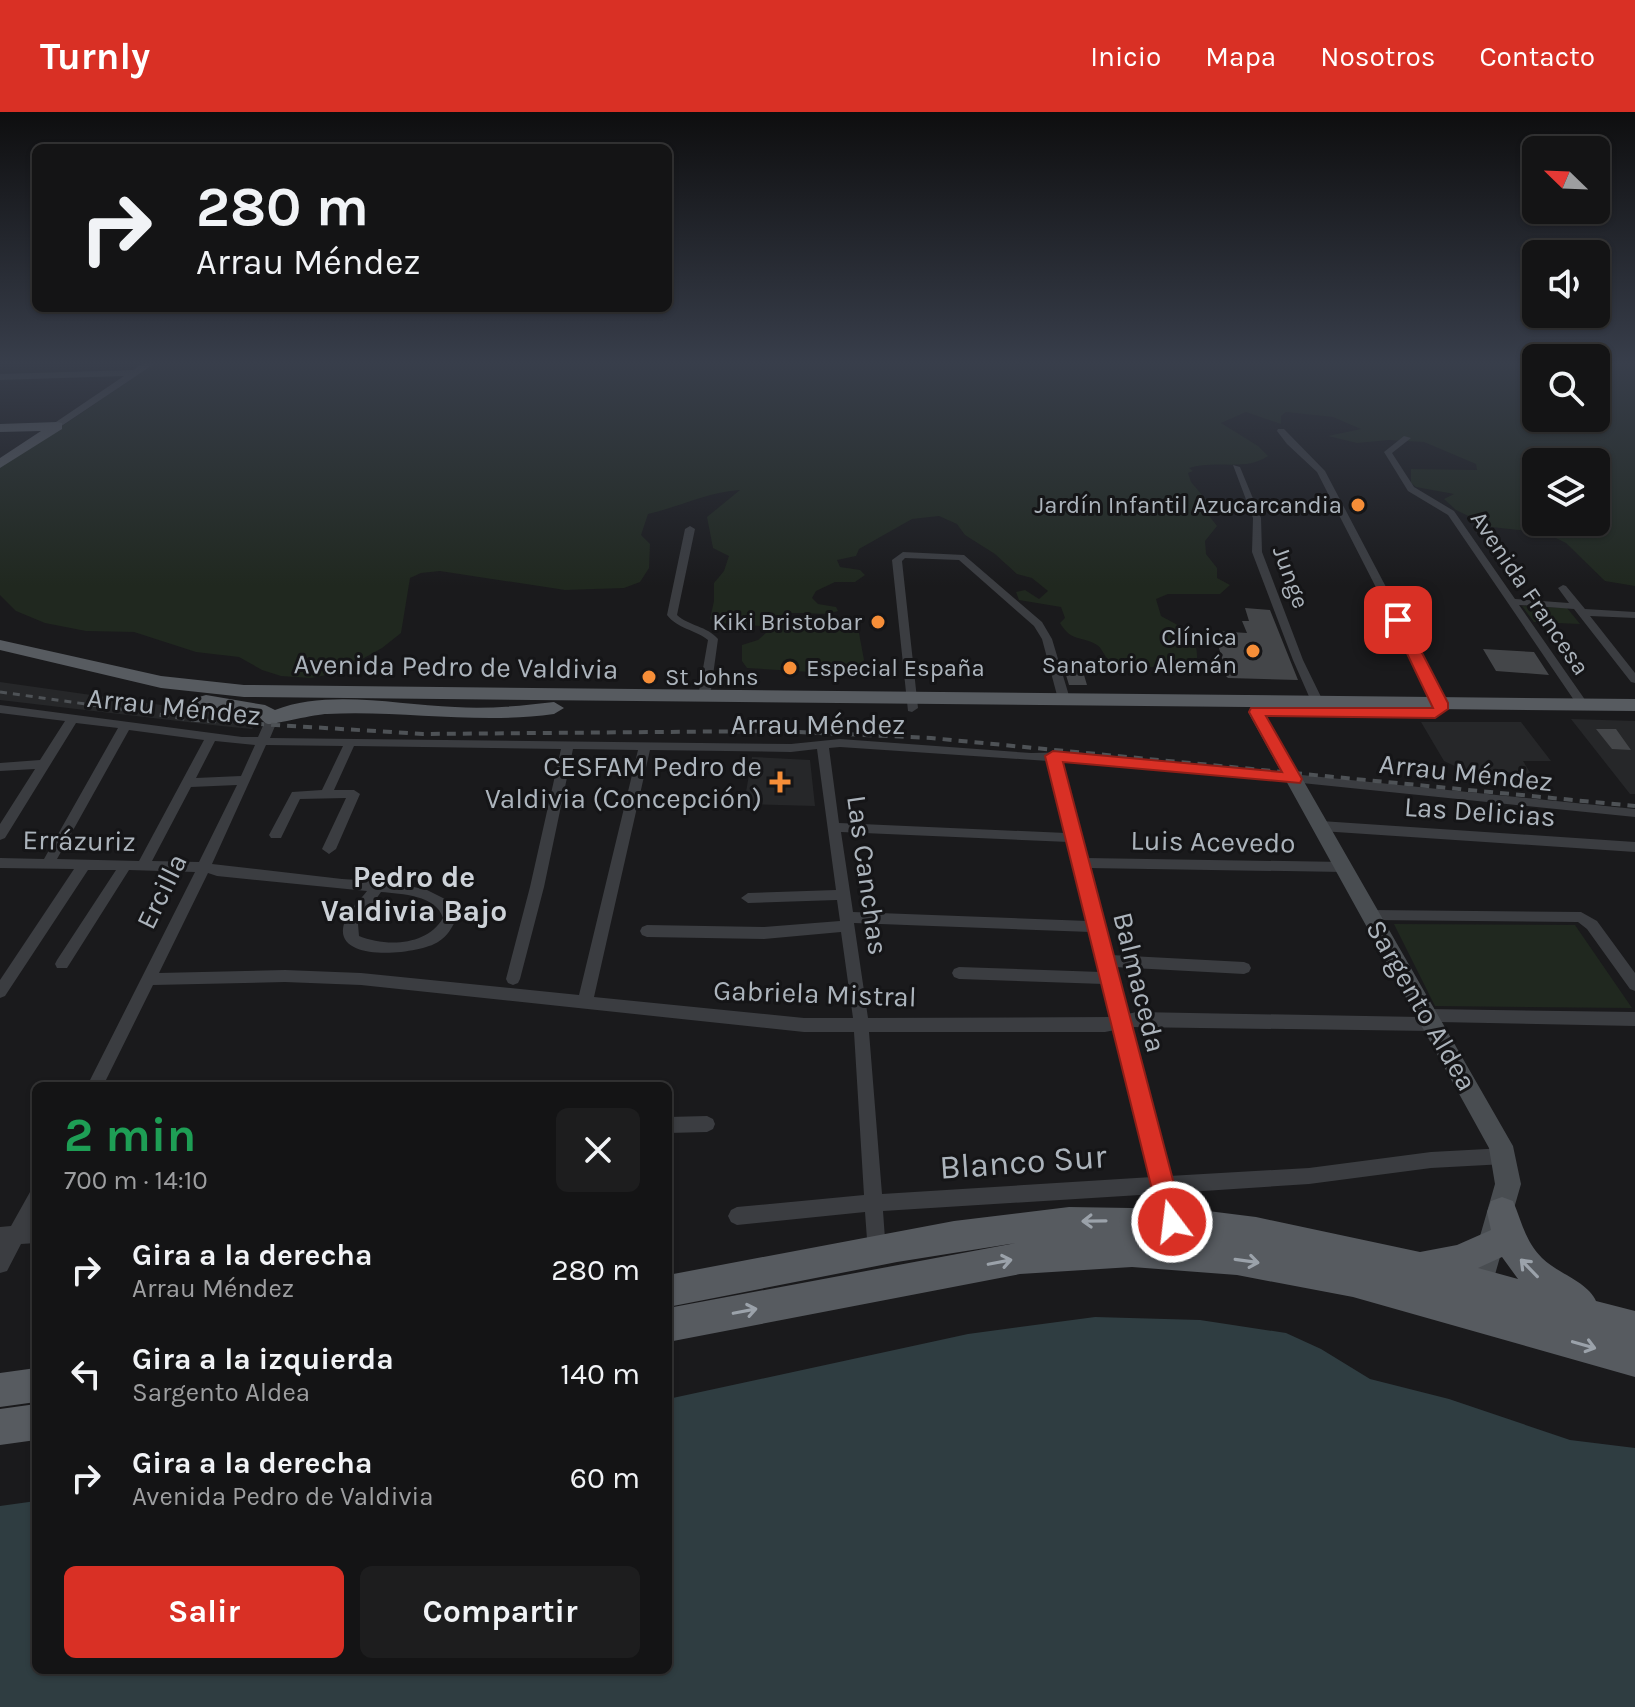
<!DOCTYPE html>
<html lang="es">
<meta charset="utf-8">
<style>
:root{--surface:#141415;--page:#1d1d1e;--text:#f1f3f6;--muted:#9d9ea0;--line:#333334;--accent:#d93025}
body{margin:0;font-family:Karla,sans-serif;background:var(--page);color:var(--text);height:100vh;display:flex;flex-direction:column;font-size:30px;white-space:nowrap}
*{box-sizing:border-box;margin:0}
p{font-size:26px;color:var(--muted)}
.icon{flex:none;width:44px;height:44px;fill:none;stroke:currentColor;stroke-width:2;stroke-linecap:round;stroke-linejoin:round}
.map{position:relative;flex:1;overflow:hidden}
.drawer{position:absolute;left:32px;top:970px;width:640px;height:592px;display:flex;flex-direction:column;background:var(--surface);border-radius:12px;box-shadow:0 2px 6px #0004,0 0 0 2px var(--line)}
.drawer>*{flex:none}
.banner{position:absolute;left:32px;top:32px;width:640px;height:168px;border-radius:12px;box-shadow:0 2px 6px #0004,0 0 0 2px var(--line);background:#141415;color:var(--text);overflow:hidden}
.needle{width:52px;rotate:293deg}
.tools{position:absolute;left:1522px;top:24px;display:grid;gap:16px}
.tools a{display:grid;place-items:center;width:88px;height:88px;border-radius:12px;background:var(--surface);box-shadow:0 2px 6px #0004,0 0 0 2px var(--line);font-size:40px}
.pin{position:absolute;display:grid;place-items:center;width:68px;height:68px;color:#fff;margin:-34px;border-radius:16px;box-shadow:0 4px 12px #0006}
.me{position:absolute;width:88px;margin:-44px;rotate:345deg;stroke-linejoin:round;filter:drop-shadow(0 0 6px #0008)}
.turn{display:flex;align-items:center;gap:28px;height:168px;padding:0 32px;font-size:36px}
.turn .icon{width:104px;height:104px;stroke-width:2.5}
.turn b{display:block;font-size:56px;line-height:68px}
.round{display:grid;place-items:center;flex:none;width:84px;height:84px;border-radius:12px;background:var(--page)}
.overview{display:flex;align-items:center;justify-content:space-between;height:136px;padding:0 32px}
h1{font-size:48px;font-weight:700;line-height:60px;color:#1e9e55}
.button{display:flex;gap:16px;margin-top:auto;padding:16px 32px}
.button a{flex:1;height:92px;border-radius:12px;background:var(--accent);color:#fff;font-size:32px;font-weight:700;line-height:92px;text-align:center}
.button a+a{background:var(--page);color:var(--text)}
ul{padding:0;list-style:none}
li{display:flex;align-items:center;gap:24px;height:104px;padding:0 32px}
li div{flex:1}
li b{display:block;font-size:30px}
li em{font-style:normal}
header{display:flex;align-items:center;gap:48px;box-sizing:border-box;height:112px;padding:0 40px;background:var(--accent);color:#fff}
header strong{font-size:38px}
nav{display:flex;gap:44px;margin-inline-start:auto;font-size:28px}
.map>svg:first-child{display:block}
</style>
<header>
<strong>Turnly</strong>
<nav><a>Inicio</a><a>Mapa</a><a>Nosotros</a><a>Contacto</a></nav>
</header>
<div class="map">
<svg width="1635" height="1595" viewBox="0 0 1635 1595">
<rect width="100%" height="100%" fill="#1a1a1c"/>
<path fill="#262729" d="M 0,570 L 253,606 L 257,611 L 252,617 L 221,614 L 0,588 Z
M 1571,607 L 1635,609 L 1635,682 L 1630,682 Z
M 1421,610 L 1521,610 L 1551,649 L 1523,649 L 1531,662 L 1461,657 L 1444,649 Z
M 752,645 L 810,648 L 815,694 L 744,692 Z"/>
<path fill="#20281f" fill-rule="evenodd" d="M 157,250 L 1536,250 L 1536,306 L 1596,306 L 1596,250 L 1635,250 L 1635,474 L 1605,469 L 1566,431 L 1546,421 L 1491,415 L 1456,398 L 1444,387 L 1454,382 L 1416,375 L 1411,371 L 1411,357 L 1477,358 L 1476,352 L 1424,330 L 1389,328 L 1357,331 L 1328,324 L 1361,317 L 1333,305 L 1286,300 L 1281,304 L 1281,312 L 1246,300 L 1221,311 L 1258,334 L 1268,344 C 1245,360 1216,347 1189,356 L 1193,359 L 1188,361 L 1191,370 L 1208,390 L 1207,401 L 1217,414 L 1205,429 L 1206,442 L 1217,456 L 1217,466 L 1230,473 L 1220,482 L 1168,482 L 1156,487 L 1161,504 C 1181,515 1198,521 1197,546 C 1182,557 1126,558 1109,548 C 1104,544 1102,536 1097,533 C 1081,523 1072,531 1060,511 L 1065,506 L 1061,495 L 1019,488 L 1016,480 L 1025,478 L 1039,487 L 1048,479 L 1032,466 L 1017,462 L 995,442 L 965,423 L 957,412 L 939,404 L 912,407 L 859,437 L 856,444 L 837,448 L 840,455 L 860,458 L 865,463 L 855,470 L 835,470 L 816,479 L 812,486 L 818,492 L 836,495 L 838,499 C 824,505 800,499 782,502 L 787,513 C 809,523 836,512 859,521 L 864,548 L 857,556 L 844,562 L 747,556 L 742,549 L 742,533 L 758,528 L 767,520 L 761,514 L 718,511 L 710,507 L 714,489 L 714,471 L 724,459 L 729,444 L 713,436 L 707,405 L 740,378 C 708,380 679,395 648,402 L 641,423 L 650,432 L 649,456 L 640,470 L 624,476 L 565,478 L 440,459 L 421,461 L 410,466 L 401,521 L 382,536 L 337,561 L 311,566 L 281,564 L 262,558 L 239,545 L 196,540 L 134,520 L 86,519 L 45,511 L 16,499 L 0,483 L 0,356 ZM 1536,350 L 1596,350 L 1596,410 L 1536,410 Z
M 1522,494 L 1567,496 L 1580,512 L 1534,510 Z
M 1394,812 L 1575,813 L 1632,896 L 1435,894 Z"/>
<path fill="#2f3d41" d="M 1095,1205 L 1200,1208 L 1286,1221 L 1321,1237 L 1370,1267 L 1449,1287 L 1570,1328 L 1635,1336 L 1635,1595 L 0,1595 L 0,1394 L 36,1389 L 36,1558 L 668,1558 L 668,1287 L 968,1222 Z"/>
<path fill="#444649" d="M 1245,496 L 1270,498 L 1298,568 L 1228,566 L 1222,560 L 1217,549 L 1223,550 L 1214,519 L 1247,521 L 1242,509 L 1249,509 Z
M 1483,537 L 1534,540 L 1549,563 L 1496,559 Z
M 1063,553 L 1081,553 L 1087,573 L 1069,573 Z
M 1596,617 L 1616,617 L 1631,638 L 1612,637 Z"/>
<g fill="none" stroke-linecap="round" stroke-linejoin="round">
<path fill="#3b3d41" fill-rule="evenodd" d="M 1278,317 L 1284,317 L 1325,359 L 1447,591 L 1445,593 L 1441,595 L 1435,591 L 1317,360 L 1287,332 L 1277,319 Z
M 1404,324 L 1411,326 L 1392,341 L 1414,375 L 1454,399 L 1515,487 L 1569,491 L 1558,476 L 1563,473 L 1566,474 L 1585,497 L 1635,500 L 1635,506 L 1590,504 L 1635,561 L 1635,571 L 1631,570 L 1574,497 L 1519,493 L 1588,592 L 1586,594 L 1578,594 L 1448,403 L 1408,379 L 1384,340 Z
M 1233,353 L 1240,355 L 1261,406 L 1262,440 L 1303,548 L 1323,589 L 1321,591 L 1317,592 L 1311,589 L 1293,548 L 1252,440 L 1253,406 Z
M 690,414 L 695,417 L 677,503 C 689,514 707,514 718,527 L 710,585 L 704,588 L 698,585 L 708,528 C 694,517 678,517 667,503 L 685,417 Z
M 903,440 L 964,443 L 1042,510 L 1052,527 L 1070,587 L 1068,589 L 1060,589 L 1058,587 L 1042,527 L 1034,514 L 959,448 L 905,446 L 902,449 L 918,596 L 912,600 L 908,599 L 892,448 Z
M 0,593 L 242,625 L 258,625 L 266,607 L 272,603 L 278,607 L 270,626 L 791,632 L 840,627 L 1031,641 L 1075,640 L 1635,697 L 1635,705 L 1075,648 L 1060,648 L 1086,746 L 1344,750 L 1351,755 L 1344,760 L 1088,756 L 1111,843 L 1244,850 L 1249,852 L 1251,856 L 1249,860 L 1244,862 L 1114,855 L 1127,902 L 1137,900 L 1420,905 L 1422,898 L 1427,897 L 1635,900 L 1635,914 L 1439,910 L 1437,917 L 1432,919 L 1130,915 L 1169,1064 L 1309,1056 L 1431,1040 L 1505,1036 L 1511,1038 L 1514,1044 L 1511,1050 L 1505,1052 L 1431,1056 L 1309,1072 L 1173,1081 L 1181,1110 L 1178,1116 L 1172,1119 L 1166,1116 L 1156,1082 L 883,1099 L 886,1141 L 884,1148 L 877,1150 L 870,1148 L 868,1141 L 865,1100 L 737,1113 L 731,1110 L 728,1104 L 731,1098 L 737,1095 L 864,1083 L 854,920 L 804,920 L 361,873 L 285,870 L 153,873 L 103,974 L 87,974 L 195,760 L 129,758 L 67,856 L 57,856 L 55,852 L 57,848 L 116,758 L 88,758 L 5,884 L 0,886 L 0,868 L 74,757 L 0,756 L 0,746 L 44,747 L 118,616 L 76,611 L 5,726 L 0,728 L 0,712 L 35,657 L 0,659 L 0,651 L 40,648 L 65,609 L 0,601 ZM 129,618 L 204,628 L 139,749 L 57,747 ZM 215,629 L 255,633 L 241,664 L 196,666 ZM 266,633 L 343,634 L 322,678 L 292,680 L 269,723 L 271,726 L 281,726 L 300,687 L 346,686 L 322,737 L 329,742 L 336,737 L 360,682 L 354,678 L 334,678 L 354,634 L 561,637 L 530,775 L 506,867 L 508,871 L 513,873 L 518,871 L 520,867 L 544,775 L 573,637 L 638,638 L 579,883 L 361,861 L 285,858 L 159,861 L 208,761 L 217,764 L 367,779 C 360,788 349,798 345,809 C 328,852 418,843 438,830 C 448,824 452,815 457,806 L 451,790 L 427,778 L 379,767 L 374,769 L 342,767 L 212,752 ZM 840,635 L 1048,649 L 1066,721 L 839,711 L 829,636 ZM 817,637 L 836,778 L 748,781 L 741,786 L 748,791 L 837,788 L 840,809 L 764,815 L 647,813 L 642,815 L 640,819 L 642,823 L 647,825 L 764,827 L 841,820 L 853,906 L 804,906 L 594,885 L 650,638 L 791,640 ZM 237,673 L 199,750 L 152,749 L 191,675 ZM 841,720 L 1069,730 L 1088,809 L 853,800 ZM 381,780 C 402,782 436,783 443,806 C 427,834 386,835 359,824 L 358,812 ZM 854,811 L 1091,820 L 1101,860 L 959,855 L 954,857 L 952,861 L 954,865 L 959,867 L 1104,872 L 1112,905 L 868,906 ZM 1115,918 L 1152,1065 L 882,1082 L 869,920 L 1105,920 Z
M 1321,709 L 1635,730 L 1635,740 L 1321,719 L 1315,714 Z
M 1371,798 L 1581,800 L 1597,809 L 1635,861 L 1635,879 L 1630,877 L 1587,817 L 1578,810 L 1371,808 L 1366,807 L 1364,803 L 1366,799 Z
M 707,1004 L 713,1007 L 715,1012 L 713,1017 L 707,1020 L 668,1021 L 668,1005 Z
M 36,1077 L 36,1104 L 31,1113 L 36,1113 L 36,1131 L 21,1132 L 7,1159 L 0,1161 L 0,1115 L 11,1114 L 30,1080 Z"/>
<path fill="#494d51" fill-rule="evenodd" d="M 145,250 L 157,250 L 57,317 L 51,314 L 53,312 L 124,264 L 0,268 L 0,262 L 133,258 Z
M 1256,595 L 1264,600 L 1513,1034 L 1521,1072 L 1492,1173 L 1494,1183 L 1490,1193 L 1480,1197 L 1470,1193 L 1466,1173 L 1495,1072 L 1489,1036 L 1248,600 Z"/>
<path fill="#575b60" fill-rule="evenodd" d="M 57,310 L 62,311 L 62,317 L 0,356 L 0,346 L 41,319 L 0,320 L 0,312 Z
M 0,528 L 161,564 L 244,573 L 1635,587 L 1635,599 L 244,585 L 161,576 L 0,538 Z
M 206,583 L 265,593 L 275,598 C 329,577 398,593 455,595 C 488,597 521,594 554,590 L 564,596 L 554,602 C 478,613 403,598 327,602 C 316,602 271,613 268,612 C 264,611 261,607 259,604 L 199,593 L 196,589 L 199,585 Z
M 1502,1085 L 1513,1089 C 1522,1110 1525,1129 1542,1146 C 1557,1161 1588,1170 1596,1189 L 1635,1199 L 1635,1265 L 1353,1185 L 1237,1163 L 1132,1155 L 1020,1162 L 668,1230 L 668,1196 L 1016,1131 L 897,1150 L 668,1195 L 668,1163 L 954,1109 L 1069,1095 L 1192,1097 L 1256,1105 L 1420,1140 L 1457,1133 L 1491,1118 L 1487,1100 L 1491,1089 ZM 1502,1145 L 1518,1167 L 1478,1156 Z
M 36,1256 L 36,1290 L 0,1295 L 0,1261 Z
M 36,1292 L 36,1328 L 0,1333 L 0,1297 Z"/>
<path stroke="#4e5256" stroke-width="3" stroke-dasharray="7 6" stroke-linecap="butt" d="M 0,580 L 142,600"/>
<path stroke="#4e5256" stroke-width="4" stroke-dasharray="9 7" stroke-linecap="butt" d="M 128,598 L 195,608 L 423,622 L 775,619 L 931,626 L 1635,694"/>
</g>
<defs><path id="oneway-shaft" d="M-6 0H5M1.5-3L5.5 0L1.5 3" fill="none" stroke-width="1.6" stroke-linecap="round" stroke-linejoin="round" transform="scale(2)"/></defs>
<g stroke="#9ba2aa">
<use href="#oneway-shaft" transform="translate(1094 1109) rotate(179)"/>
<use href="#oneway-shaft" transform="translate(1247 1149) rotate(8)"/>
<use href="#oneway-shaft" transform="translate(1000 1150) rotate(-11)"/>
<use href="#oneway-shaft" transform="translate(1529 1156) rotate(-134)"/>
<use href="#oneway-shaft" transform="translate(745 1199) rotate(-11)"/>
<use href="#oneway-shaft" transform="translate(1584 1233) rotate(16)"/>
</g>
<linearGradient id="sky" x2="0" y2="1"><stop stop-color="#0e0e0f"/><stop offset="0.53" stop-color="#383e4b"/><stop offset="1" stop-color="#383e4b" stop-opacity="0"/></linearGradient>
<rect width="1635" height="474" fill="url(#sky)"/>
<path fill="#d93025" stroke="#8d1f18" stroke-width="2" d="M 1398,504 L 1405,508 L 1448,591 L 1448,597 L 1435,606 L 1266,604 L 1302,667 L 1300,671 L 1063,650 L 1184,1110 L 1180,1118 L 1172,1121 L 1164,1118 L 1160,1110 L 1045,644 L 1053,639 L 1282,660 L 1249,600 L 1251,596 L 1433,596 L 1391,508 Z"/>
<g fill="#f68e38" stroke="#151517" stroke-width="3">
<circle cx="1358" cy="393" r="8"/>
<circle cx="878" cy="510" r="8"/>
<circle cx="1253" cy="539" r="8"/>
<circle cx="790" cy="556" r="8"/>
<circle cx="649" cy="565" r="8"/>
<path d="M776 658h8v8h8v8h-8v8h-8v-8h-8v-8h8z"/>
</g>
<g text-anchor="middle" stroke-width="6" stroke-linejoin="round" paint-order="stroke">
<g font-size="24" fill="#acb4bc" stroke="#151517" text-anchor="end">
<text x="1342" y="401">Jardín Infantil Azucarcandia</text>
<text x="862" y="518">Kiki Bristobar</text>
<text x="1237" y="533">Clínica<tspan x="1237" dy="28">Sanatorio Alemán</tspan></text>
<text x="806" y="564" text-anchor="start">Especial España</text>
<text x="665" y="573" text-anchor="start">St Johns</text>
</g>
<g font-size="24" fill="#acb4bc" stroke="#151517">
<text transform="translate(1291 465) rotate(70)" y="8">Junge</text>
<text transform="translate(1530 481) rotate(56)" y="8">Avenida Francesa</text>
</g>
<g font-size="28" fill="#acb4bc" stroke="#151517">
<text transform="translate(456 554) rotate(1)" y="10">Avenida Pedro de Valdivia</text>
<text transform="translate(174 594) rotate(6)" y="10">Arrau Méndez</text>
<text x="818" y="622">Arrau Méndez</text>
<text transform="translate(1466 660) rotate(6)" y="10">Arrau Méndez</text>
<text transform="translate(1480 699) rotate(4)" y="10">Las Delicias</text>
<text transform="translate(79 728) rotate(1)" y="10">Errázuriz</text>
<text transform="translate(1213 729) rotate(1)" y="10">Luis Acevedo</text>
<text transform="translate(868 763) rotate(82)" y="10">Las Canchas</text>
<text transform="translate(161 779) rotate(-64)" y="10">Ercilla</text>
<text transform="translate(1140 870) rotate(76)" y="10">Balmaceda</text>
<text transform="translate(815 881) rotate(2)" y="10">Gabriela Mistral</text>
<text transform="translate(1422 893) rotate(60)" y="10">Sargento Aldea</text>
</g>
<g font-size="28" fill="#acb4bc" stroke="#151517" text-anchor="end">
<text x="762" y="664">CESFAM Pedro de<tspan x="762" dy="32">Valdivia (Concepción)</tspan></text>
</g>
<g font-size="30" font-weight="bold" fill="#cdd2d8" stroke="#151517">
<text x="414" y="775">Pedro de<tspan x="414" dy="34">Valdivia Bajo</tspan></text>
</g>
<g font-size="34" fill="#acb4bc" stroke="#151517">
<text transform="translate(1023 1049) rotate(-4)" y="12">Blanco Sur</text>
</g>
</g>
</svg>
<div class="tools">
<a><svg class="needle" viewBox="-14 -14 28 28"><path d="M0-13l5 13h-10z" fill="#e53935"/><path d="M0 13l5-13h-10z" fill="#9d9ea0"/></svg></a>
<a><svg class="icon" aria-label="sound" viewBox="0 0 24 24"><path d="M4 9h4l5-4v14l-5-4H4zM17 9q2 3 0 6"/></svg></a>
<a><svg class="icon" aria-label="search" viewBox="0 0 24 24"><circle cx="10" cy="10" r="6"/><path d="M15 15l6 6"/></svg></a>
<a><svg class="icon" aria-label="layers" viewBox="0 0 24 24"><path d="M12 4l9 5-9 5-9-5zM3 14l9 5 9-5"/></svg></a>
</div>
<div class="pin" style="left:1398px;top:508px;background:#d93025"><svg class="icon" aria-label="arrive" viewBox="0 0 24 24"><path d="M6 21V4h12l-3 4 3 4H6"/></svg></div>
<svg class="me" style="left:1172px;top:1110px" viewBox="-20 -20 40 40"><circle r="17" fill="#d93025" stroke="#fff" stroke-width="3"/><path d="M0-11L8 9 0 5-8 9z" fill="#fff"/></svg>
<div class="banner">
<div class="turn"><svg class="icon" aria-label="right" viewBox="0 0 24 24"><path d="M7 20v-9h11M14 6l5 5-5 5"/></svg><div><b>280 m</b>Arrau Méndez</div></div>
</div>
<section class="drawer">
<div class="overview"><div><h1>2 min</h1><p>700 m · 14:10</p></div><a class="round"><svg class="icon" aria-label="close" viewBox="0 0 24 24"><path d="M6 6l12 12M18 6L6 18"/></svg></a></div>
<ul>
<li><svg class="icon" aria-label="right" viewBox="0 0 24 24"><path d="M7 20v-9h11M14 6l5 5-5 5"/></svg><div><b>Gira a la derecha</b><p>Arrau Méndez</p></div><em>280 m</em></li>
<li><svg class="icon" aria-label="left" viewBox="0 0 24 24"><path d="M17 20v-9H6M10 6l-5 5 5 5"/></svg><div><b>Gira a la izquierda</b><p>Sargento Aldea</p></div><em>140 m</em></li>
<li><svg class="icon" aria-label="right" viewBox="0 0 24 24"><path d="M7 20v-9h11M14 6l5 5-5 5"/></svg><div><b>Gira a la derecha</b><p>Avenida Pedro de Valdivia</p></div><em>60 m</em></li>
</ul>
<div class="button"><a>Salir</a><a>Compartir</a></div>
</section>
</div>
